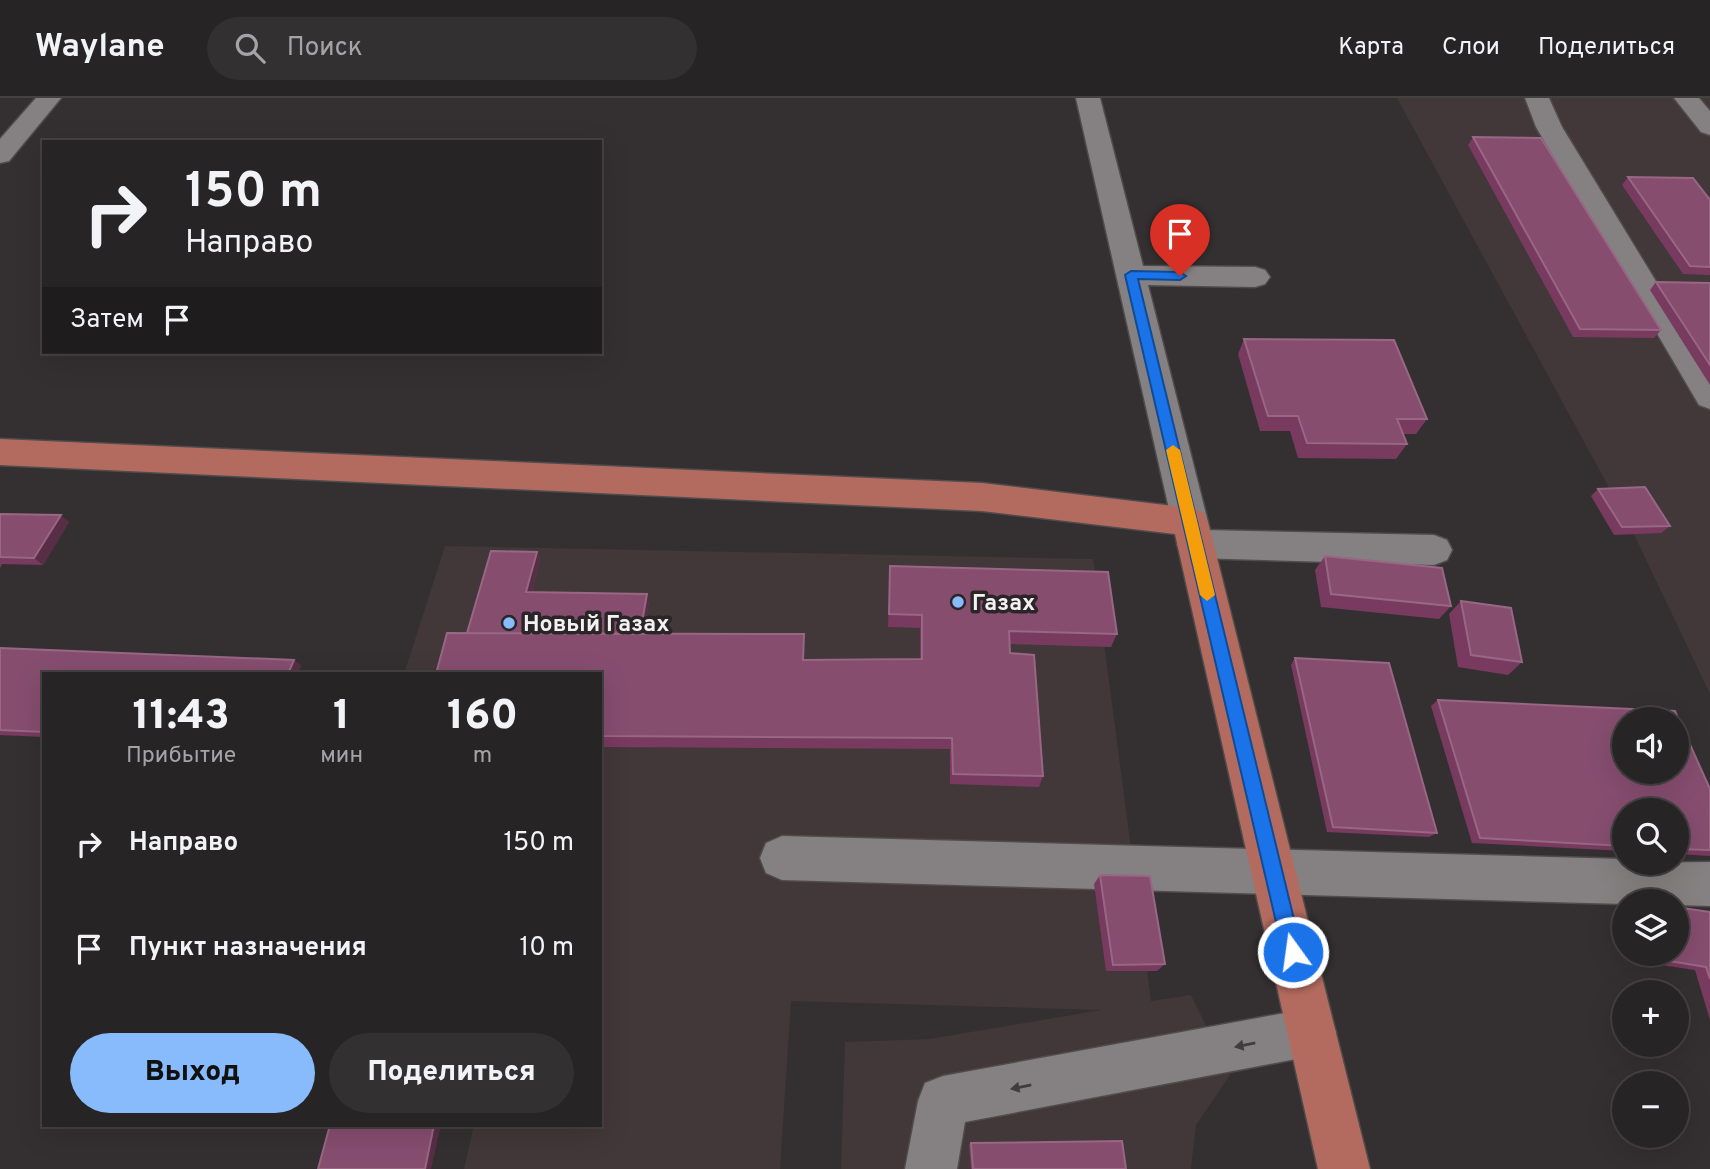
<!DOCTYPE html>
<html lang="ru">
<meta charset="utf-8">
<style>
:root{--surface:#272425;--page:#333032;--text:#f1f3f6;--muted:#a4a4a7;--line:#434142;--accent:#88bbfc}
body{margin:0;font-family:Overpass,sans-serif;background:var(--page);color:var(--text);height:100vh;display:flex;flex-direction:column;font-size:26px;white-space:nowrap}
*{box-sizing:border-box;margin:0}
p{font-size:23px;color:var(--muted)}
.icon{flex:none;width:38px;height:38px;fill:none;stroke:currentColor;stroke-width:2;stroke-linecap:round;stroke-linejoin:round}
.map{position:relative;flex:1;overflow:hidden}
.side{position:absolute;left:42px;top:574px;width:560px;height:455px;display:flex;flex-direction:column;background:var(--surface);border-radius:0px;box-shadow:0 7px 28px #0002,0 0 0 2px var(--line)}
.side>*{flex:none}
.top-card{position:absolute;left:42px;top:42px;width:560px;height:214px;border-radius:0px;box-shadow:0 7px 28px #0002,0 0 0 2px var(--line);background:#272425;color:var(--text);overflow:hidden}
.fabs{position:absolute;left:1612px;top:609px;display:grid;gap:14px}
.fabs a{display:grid;place-items:center;width:77px;height:77px;border-radius:50%;background:var(--surface);box-shadow:0 7px 28px #0002,0 0 0 2px var(--line);font-size:35px}
.pin{position:absolute;display:grid;place-items:center;width:60px;height:60px;color:#fff;margin:-72px -30px;border-radius:50% 50% 50% 0;rotate:-45deg;box-shadow:0 0 7px #0007}
.pin .icon{rotate:45deg}
.me{position:absolute;width:77px;margin:-38px;rotate:346deg;stroke-linejoin:round;filter:drop-shadow(0 0 5px #0008)}
.turn{display:flex;align-items:center;gap:24px;height:147px;padding:0 28px;font-size:32px}
.turn .icon{width:91px;height:91px;stroke-width:2.5}
.turn b{display:block;font-size:49px;line-height:60px}
.then{display:flex;align-items:center;height:66px;padding:0 28px;background:#0003;gap:14px;font-size:26px}
.eta{display:flex;justify-content:space-evenly;align-items:center;height:119px;text-align:center}
.eta b{font-size:42px;font-weight:800;line-height:49px}
.button{display:flex;gap:14px;margin-top:auto;padding:14px 28px}
.button a{flex:1;height:80px;border-radius:42px;background:var(--accent);color:#111;font-size:28px;font-weight:800;line-height:80px;text-align:center}
.button a+a{background:var(--page);color:var(--text)}
ul{padding:0;list-style:none}
li{display:flex;align-items:center;gap:21px;height:105px;padding:0 28px}
li div{flex:1}
li b{display:block;font-size:26px}
li em{font-style:normal}
header{display:flex;align-items:center;gap:42px;box-sizing:border-box;height:98px;padding:0 35px;background:var(--surface);border-bottom:2px solid var(--line)}
header strong{font-size:33px}
nav{display:flex;gap:38px;margin-inline-start:auto;font-size:24px}
.search{width:490px;height:63px;background:var(--page);display:flex;align-items:center;gap:18px;box-sizing:border-box;padding:0 24px;border-radius:38px;color:var(--muted);font-size:26px}
.map>svg:first-child{display:block}
</style>
<header>
<strong>Waylane</strong>
<div class="search"><svg class="icon" aria-label="search" viewBox="0 0 24 24"><circle cx="10" cy="10" r="6"/><path d="M15 15l6 6"/></svg>Поиск</div>
<nav><a>Карта</a><a>Слои</a><a>Поделиться</a></nav>
</header>
<div class="map">
<svg width="1710" height="1071" viewBox="0 0 1710 1071">
<rect width="100%" height="100%" fill="#343031"/>
<path fill="#423739" d="M 1397,0 L 1710,0 L 1710,596 L 1631,430 Z
M 445,448 L 1093,461 L 1151,903 L 1191,897 L 1230,977 L 1196,1027 L 1191,1071 L 841,1071 L 845,944 L 930,941 L 1101,912 L 791,903 L 780,1071 L 464,1071 L 474,1027 L 600,1027 L 600,576 L 404,576 Z"/>
<g fill="none" stroke-linecap="round" stroke-linejoin="round">
<g stroke="#504c4d" stroke-width="3">
<path id="minor" d="M 36,0 L 61,0 L 9,63 L 0,65 L 0,41 Z
M 1076,0 L 1100,0 L 1143,168 L 1255,169 L 1265,172 L 1270,179 L 1265,186 L 1255,189 L 1148,187 L 1208,424 L 1204,432 L 1434,437 L 1447,442 L 1452,452 L 1447,462 L 1434,467 L 1195,460 L 1182,456 L 1177,446 L 1183,436 L 1177,434 L 1172,424 Z
M 1525,0 L 1549,0 L 1562,29 L 1710,272 L 1710,311 L 1699,307 L 1536,29 Z
M 1674,0 L 1699,0 L 1710,13 L 1710,37 L 1701,34 Z
M 782,738 L 1624,761 L 1624,765 L 1710,764 L 1710,808 L 1676,807 L 1676,803 L 1624,803 L 1624,806 L 782,782 L 766,775 L 760,760 L 766,745 Z
M 1312,910 L 1329,917 L 1336,934 L 1329,951 L 1312,958 L 965,1024 L 957,1071 L 905,1071 L 918,1003 L 925,985 L 943,978 Z"/>
</g>
<g stroke="#504c4d" stroke-width="3">
<path id="major" d="M 0,341 L 982,385 L 1190,410 L 1203,414 L 1208,424 L 1370,1071 L 1318,1071 L 1175,436 L 982,413 L 0,367 Z"/>
</g>
<use href="#minor" fill="#858081" fill-rule="evenodd"/>
<use href="#major" fill="#b46b5f" fill-rule="evenodd"/>
</g>
<path fill="#793a5f" d="M 1473,39 L 1661,232 L 1654,240 L 1573,239 L 1468,47 Z
M 1628,79 L 1710,102 L 1710,177 L 1683,176 L 1622,87 Z
M 1656,184 L 1710,185 L 1710,287 L 1650,192 Z
M 1244,241 L 1427,321 L 1416,336 L 1403,336 L 1407,346 L 1396,361 L 1298,360 L 1290,333 L 1260,333 L 1238,256 Z
M 1598,391 L 1670,428 L 1661,435 L 1614,437 L 1591,398 Z
M 0,416 L 69,424 L 43,467 L 2,466 L 0,470 Z
M 537,454 L 540,461 L 532,494 L 649,503 L 644,536 L 805,549 L 804,562 L 920,561 L 920,530 L 888,529 L 890,468 L 1117,536 L 1111,549 L 1009,546 L 1010,555 L 1043,678 L 1039,689 L 950,686 L 950,651 L 600,649 L 600,576 L 467,535 Z
M 1325,458 L 1451,508 L 1439,521 L 1321,509 L 1315,472 Z
M 1461,503 L 1522,564 L 1508,577 L 1458,569 L 1449,516 Z
M 0,550 L 294,562 L 301,568 L 297,576 L 44,576 L 44,639 L 0,637 Z
M 1295,560 L 1437,735 L 1429,739 L 1327,734 L 1291,567 Z
M 1438,602 L 1710,691 L 1710,758 L 1676,756 L 1676,712 L 1624,712 L 1624,753 L 1472,745 L 1431,608 Z
M 1100,777 L 1165,866 L 1157,873 L 1106,873 L 1094,786 Z
M 1624,804 L 1624,826 L 1619,807 Z
M 1710,814 L 1710,922 L 1695,872 L 1634,863 L 1632,856 L 1676,856 Z
M 971,1045 L 1126,1071 L 971,1071 L 969,1047 Z"/>
<path fill="#582e46" d="M 61,417 L 69,424 L 43,467 L 34,460 Z
M 537,454 L 540,461 L 530,501 L 526,494 Z
M 647,496 L 649,503 L 642,547 L 639,540 Z
M 804,536 L 805,549 L 804,574 L 803,562 Z
M 294,562 L 301,568 L 297,576 L 288,576 Z
M 434,1027 L 441,1027 L 431,1071 L 425,1071 Z"/>
<path fill="#864d6f" stroke="#976783" stroke-width="2" fill-rule="evenodd" d="M 1473,39 L 1541,40 L 1661,232 L 1580,231 Z
M 1628,79 L 1693,80 L 1710,102 L 1710,169 L 1690,168 Z
M 1656,184 L 1710,185 L 1710,267 Z
M 1244,241 L 1394,242 L 1427,321 L 1397,321 L 1407,346 L 1307,345 L 1298,318 L 1268,318 Z
M 1645,389 L 1670,428 L 1622,429 L 1598,391 Z
M 0,416 L 61,417 L 34,460 L 0,459 Z
M 491,453 L 537,454 L 526,494 L 647,496 L 640,536 L 467,535 Z
M 1325,458 L 1442,470 L 1451,508 L 1331,496 Z
M 890,468 L 1108,474 L 1117,536 L 1009,533 L 1010,555 L 1034,557 L 1043,678 L 953,676 L 952,640 L 600,638 L 600,576 L 436,576 L 447,535 L 804,536 L 803,562 L 922,561 L 922,517 L 889,516 Z
M 1461,503 L 1511,510 L 1522,564 L 1471,557 Z
M 0,550 L 294,562 L 288,576 L 44,576 L 44,634 L 0,632 Z
M 1295,560 L 1389,565 L 1437,735 L 1333,729 Z
M 1438,602 L 1675,613 L 1710,691 L 1710,752 L 1676,751 L 1676,712 L 1624,712 L 1624,748 L 1480,740 ZM 1624,621 L 1676,621 L 1676,674 L 1624,674 Z
M 1100,777 L 1150,778 L 1165,866 L 1113,867 Z
M 1676,809 L 1710,814 L 1710,881 L 1706,869 L 1645,859 L 1644,856 L 1676,856 Z
M 330,1027 L 434,1027 L 425,1071 L 318,1071 Z
M 1122,1043 L 1126,1071 L 973,1071 L 971,1045 Z"/>
<defs><path id="oneway-solid" d="M-6-.8H1V-3.2L6.5 0L1 3.2V.8H-6Z" transform="scale(1.75)"/></defs>
<g fill="#413c3e">
<use href="#oneway-solid" transform="translate(1245 947) rotate(169)"/>
<use href="#oneway-solid" transform="translate(1021 989) rotate(169)"/>
</g>
<path fill="#1a73e8" stroke="#114b97" stroke-width="2" d="M 1131,173 L 1180,174 L 1186,178 L 1180,182 L 1138,181 L 1302,854 L 1299,861 L 1293,864 L 1286,861 L 1283,854 L 1125,177 Z"/>
<path fill="#f59e0b" d="M 1173,347 L 1180,352 L 1215,497 L 1207,503 L 1200,497 L 1166,352 Z"/>
<g fill="#88bbfc" stroke="#2a2627" stroke-width="2.5">
<circle cx="958" cy="504" r="7"/>
<circle cx="509" cy="525" r="7"/>
</g>
<g text-anchor="middle" stroke-width="7" stroke-linejoin="round" paint-order="stroke">
<g font-size="23" font-weight="bold" fill="#f3f1f1" stroke="#2a2627" text-anchor="start">
<text x="972" y="512">Газах</text>
<text x="523" y="533">Новый Газах</text>
</g>
</g>
</svg>
<div class="fabs">
<a><svg class="icon" aria-label="sound" viewBox="0 0 24 24"><path d="M4 9h4l5-4v14l-5-4H4zM17 9q2 3 0 6"/></svg></a>
<a><svg class="icon" aria-label="search" viewBox="0 0 24 24"><circle cx="10" cy="10" r="6"/><path d="M15 15l6 6"/></svg></a>
<a><svg class="icon" aria-label="layers" viewBox="0 0 24 24"><path d="M12 4l9 5-9 5-9-5zM3 14l9 5 9-5"/></svg></a>
<a>+</a>
<a>−</a>
</div>
<div class="pin" style="left:1180px;top:178px;background:#d93025"><svg class="icon" aria-label="arrive" viewBox="0 0 24 24"><path d="M6 21V4h12l-3 4 3 4H6"/></svg></div>
<svg class="me" style="left:1293px;top:854px" viewBox="-20 -20 40 40"><circle r="17" fill="#1a73e8" stroke="#fff" stroke-width="3"/><path d="M0-11L8 9 0 5-8 9z" fill="#fff"/></svg>
<div class="top-card">
<div class="turn"><svg class="icon" aria-label="right" viewBox="0 0 24 24"><path d="M7 20v-9h11M14 6l5 5-5 5"/></svg><div><b>150 m</b>Направо</div></div>
<div class="then">Затем<svg class="icon" aria-label="arrive" viewBox="0 0 24 24"><path d="M6 21V4h12l-3 4 3 4H6"/></svg></div>
</div>
<section class="side">
<div class="eta">
<div><b>11:43</b><p>Прибытие</p></div>
<div><b>1</b><p>мин</p></div>
<div><b>160</b><p>m</p></div>
</div>
<ul>
<li><svg class="icon" aria-label="right" viewBox="0 0 24 24"><path d="M7 20v-9h11M14 6l5 5-5 5"/></svg><div><b>Направо</b></div><em>150 m</em></li>
<li><svg class="icon" aria-label="arrive" viewBox="0 0 24 24"><path d="M6 21V4h12l-3 4 3 4H6"/></svg><div><b>Пункт назначения</b></div><em>10 m</em></li>
</ul>
<div class="button"><a>Выход</a><a>Поделиться</a></div>
</section>
</div>
